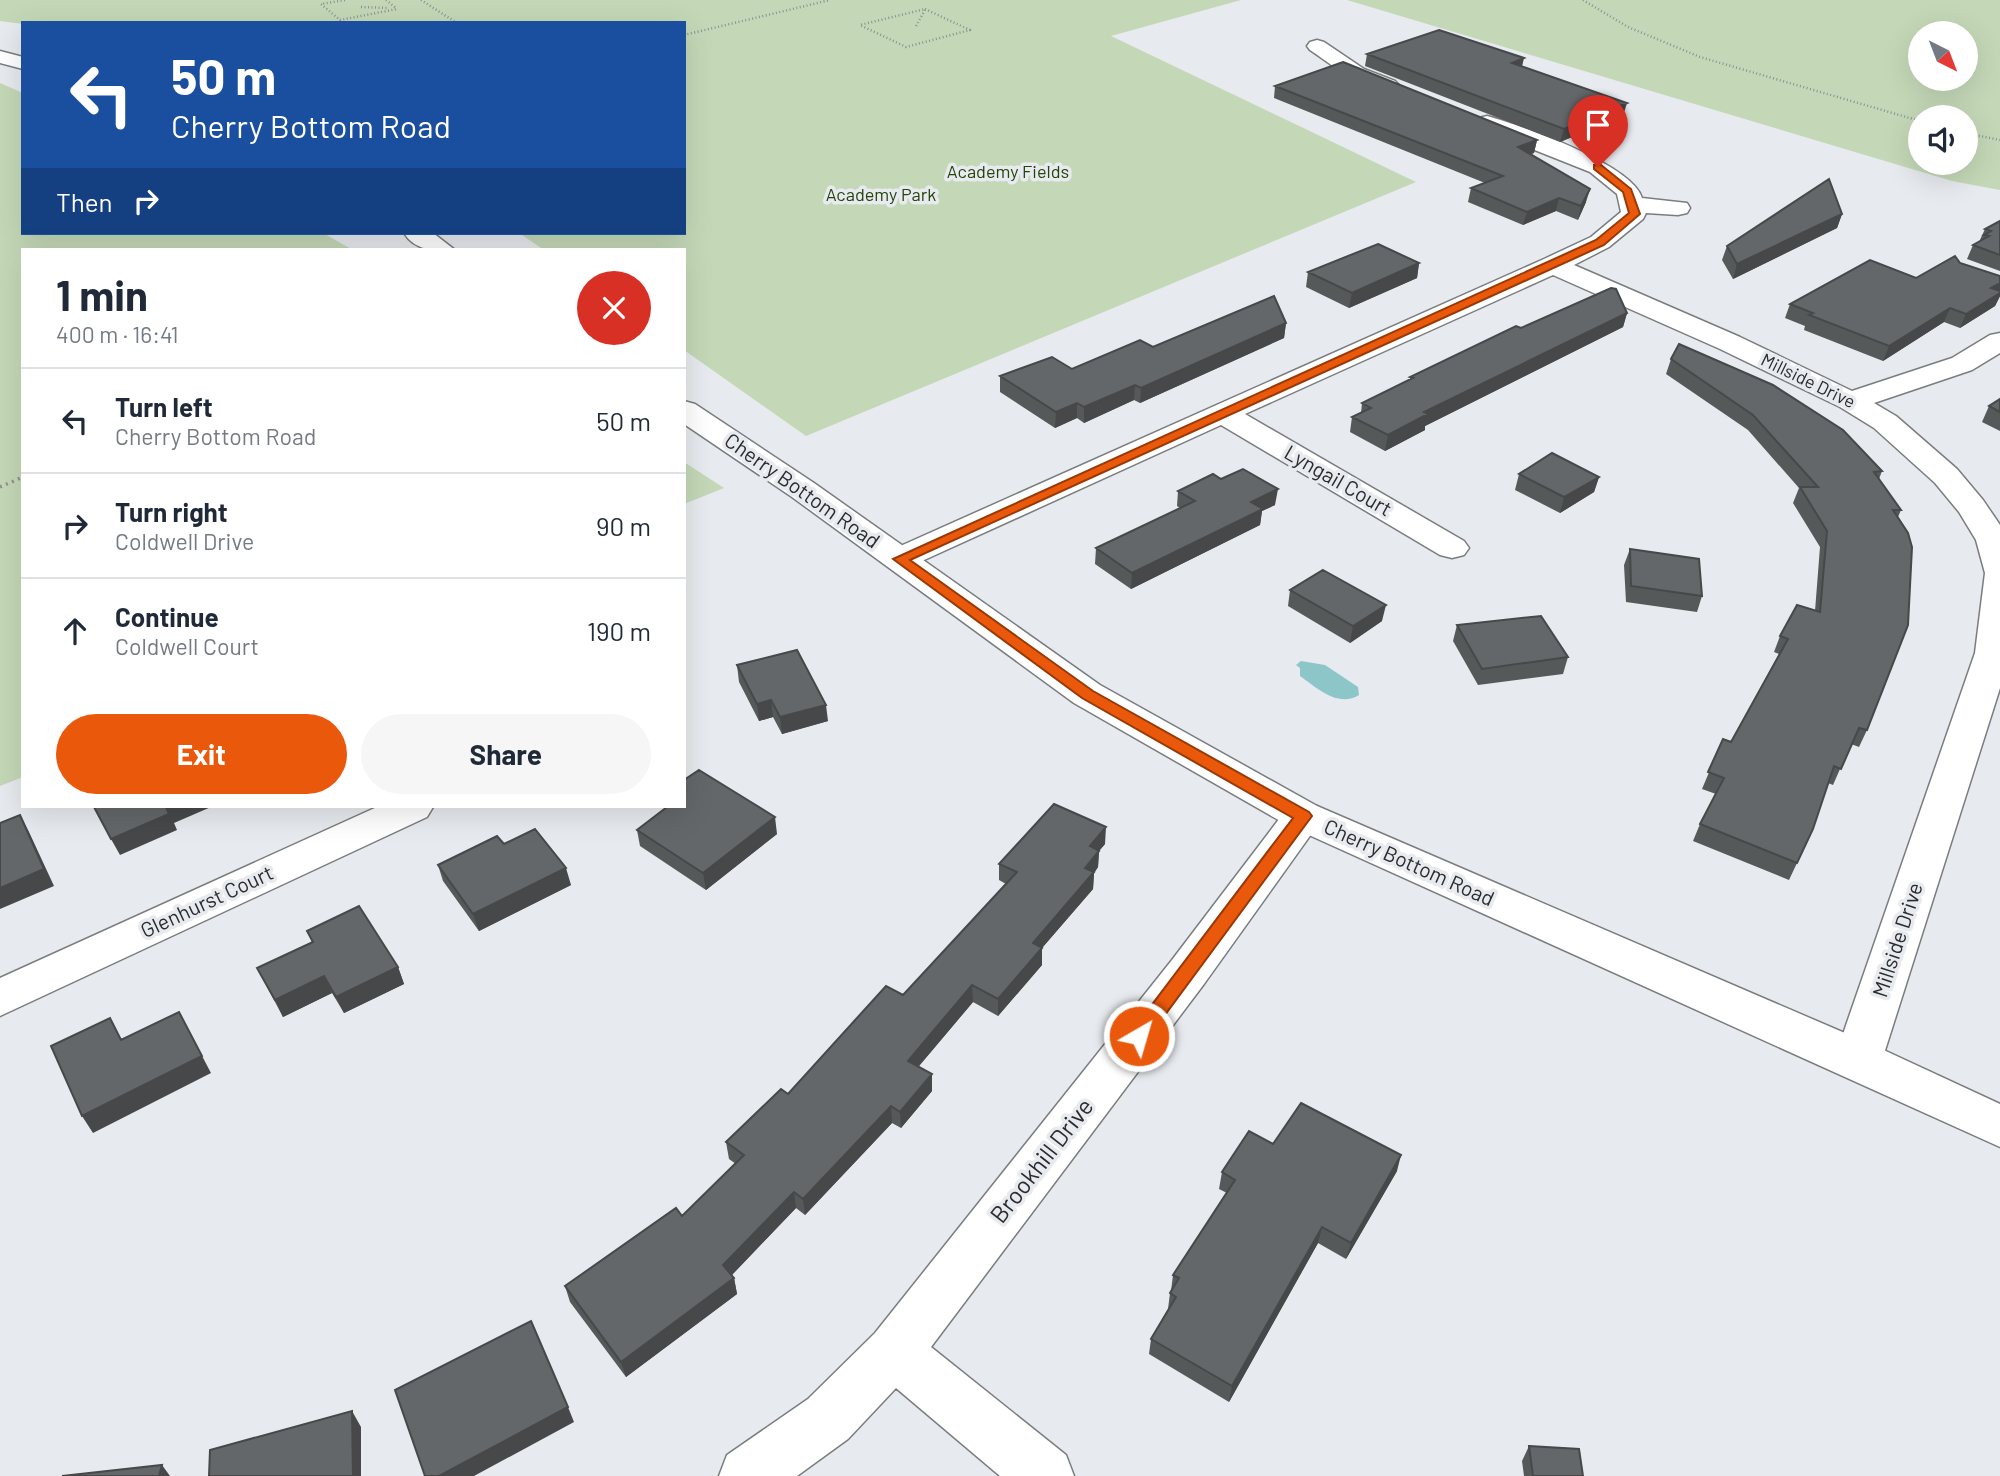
<!DOCTYPE html>
<meta charset="utf-8">
<style>
:root{--surface:#fff;--page:#f6f6f7;--text:#1f2937;--muted:#747a83;--line:#e0e1e3;--accent:#ea580c}
body{margin:0;font-family:Barlow,sans-serif;background:var(--page);color:var(--text);height:100vh;display:flex;flex-direction:column;font-size:26px;white-space:nowrap}
*{box-sizing:border-box;margin:0}
p{font-size:23px;color:var(--muted)}
.icon{flex:none;width:38px;height:38px;fill:none;stroke:currentColor;stroke-width:2;stroke-linecap:round;stroke-linejoin:round}
.map{position:relative;flex:1;overflow:hidden}
.side{position:absolute;left:21px;top:248px;width:665px;height:560px;display:flex;flex-direction:column;background:var(--surface);border-radius:0px;box-shadow:0 7px 28px #0002}
.side>*{flex:none}
.hud{position:absolute;left:21px;top:21px;width:665px;height:214px;border-radius:0px;box-shadow:0 7px 28px #0002;background:#1a4fa0;color:#fff;overflow:hidden}
.needle{width:46px;rotate:138deg}
.tools{position:absolute;left:1908px;top:21px;display:grid;gap:14px}
.tools a{display:grid;place-items:center;width:70px;height:70px;border-radius:50%;background:var(--surface);box-shadow:0 7px 28px #0002;font-size:35px}
.pin{position:absolute;display:grid;place-items:center;width:60px;height:60px;color:#fff;margin:-72px -30px;border-radius:50% 50% 50% 0;rotate:-45deg;box-shadow:0 0 7px #0007}
.pin .icon{rotate:45deg}
.me{position:absolute;width:77px;margin:-38px;rotate:38deg;stroke-linejoin:round;filter:drop-shadow(0 0 5px #0008)}
.turn{display:flex;align-items:center;gap:24px;height:147px;padding:0 35px;font-size:32px}
.turn .icon{width:91px;height:91px;stroke-width:2.5}
.turn b{display:block;font-size:49px;line-height:60px}
.then{display:flex;align-items:center;height:66px;padding:0 35px;background:#0003;gap:14px;font-size:26px}
.round{display:grid;place-items:center;flex:none;width:74px;height:74px;border-radius:37px;background:var(--page)}
.summary{display:flex;align-items:center;justify-content:space-between;height:119px;padding:0 35px}
h1{font-size:42px;font-weight:700;line-height:52px}
.button{display:flex;gap:14px;margin-top:auto;padding:14px 35px}
.button a{flex:1;height:80px;border-radius:42px;background:var(--accent);color:#fff;font-size:28px;font-weight:700;line-height:80px;text-align:center}
.button a+a{background:var(--page);color:var(--text)}
ul{padding:0;list-style:none}
li{display:flex;align-items:center;gap:21px;height:105px;padding:0 35px;border-top:2px solid var(--line)}
li div{flex:1}
li b{display:block;font-size:26px}
li em{font-style:normal}
.map>svg:first-child{display:block}
</style>
<div class="map">
<svg width="2000" height="1476" viewBox="0 0 2000 1476">
<rect width="100%" height="100%" fill="#e7eaee"/>
<path fill="#c4d8b7" fill-rule="evenodd" d="M 0,0 L 1241,0 L 1111,36 L 1416,182 L 806,436 L 684,350 L 684,250 L 544,250 L 519,233 L 684,233 L 684,23 L 23,24 L 0,21 Z
M 1347,0 L 2000,0 L 2000,190 L 1952,181 ZM 1920,33 L 1965,33 L 1965,79 L 1920,79 ZM 1920,117 L 1965,117 L 1965,163 L 1920,163 Z
M 0,83 L 23,93 L 23,233 L 323,233 L 353,250 L 23,250 L 23,777 L 0,786 Z
M 684,462 L 724,488 L 684,504 Z"/>
<path fill="#8dc6c8" d="M 1301,661 L 1325,665 L 1358,687 L 1359,695 C 1338,708 1317,688 1300,676 L 1300,668 L 1296,665 Z"/>
<g fill="none" stroke-linecap="round" stroke-linejoin="round">
<g stroke="#7a7d80" stroke-width="3">
<path id="minor" d="M 1317,40 L 1324,42 L 1364,69 L 1395,81 L 1399,85 L 1395,89 C 1370,96 1331,64 1310,50 L 1307,46 L 1310,42 Z
M 1487,116 C 1521,125 1633,165 1642,198 L 1687,203 L 1690,208 L 1687,213 L 1678,215 L 1646,213 L 1643,219 L 1609,247 L 1574,265 L 1740,337 L 1852,391 L 1952,358 L 1990,335 L 2000,333 L 2000,353 L 1972,370 L 1874,403 L 1896,416 L 1957,469 L 1983,500 L 2000,525 L 2000,688 L 1882,1060 L 1875,1074 L 1858,1079 L 1841,1074 L 1834,1060 L 1975,653 L 1985,573 L 1976,540 L 1959,512 L 1935,483 L 1874,428 L 1840,407 L 1720,349 L 1553,275 L 1245,414 L 1464,541 L 1469,548 L 1464,555 L 1452,558 L 1440,555 L 1221,425 L 911,566 L 899,569 L 887,566 L 882,559 L 887,552 L 1544,259 L 1591,237 L 1621,212 L 1617,194 L 1590,172 L 1479,128 L 1476,123 L 1479,118 Z
M 1303,802 L 1317,806 L 1323,816 L 1317,826 L 1204,984 L 931,1347 L 1066,1455 L 1074,1476 L 1000,1476 L 896,1388 L 848,1439 L 797,1476 L 719,1476 L 727,1455 L 808,1399 L 875,1333 L 1172,960 L 1289,806 Z
M 377,807 L 433,807 L 427,817 L 0,1016 L 0,978 Z"/>
</g>
<g stroke="#7a7d80" stroke-width="3">
<path id="major" d="M 0,51 L 23,57 L 23,69 L 0,63 Z
M 404,233 L 433,233 L 455,250 C 435,251 415,251 404,233 Z
M 684,401 L 695,404 L 814,483 L 1100,685 L 1317,806 L 1875,1046 L 2000,1104 L 2000,1147 L 1289,826 L 1074,703 L 792,497 L 684,424 Z"/>
</g>
<path stroke="#8e9092" stroke-width="2.5" stroke-dasharray="1 2.5" stroke-linecap="butt" d="M 345,0 L 321,4 L 340,20 L 397,9
M 386,0 L 396,8
M 421,0 L 457,23
M 1583,0 L 1628,27 L 1700,57 L 1920,121
M 361,7 L 389,8
M 925,9 L 970,30 L 906,47 L 860,25 Z
M 916,26 L 925,10
M 684,35 L 830,0
M 1965,133 L 2000,140"/>
<path stroke="#8e9092" stroke-width="3.5" stroke-dasharray="2 4.5" stroke-linecap="butt" d="M 0,487 L 23,477"/>
<use href="#minor" fill="#fff" fill-rule="evenodd"/>
<use href="#major" fill="#fff" fill-rule="evenodd"/>
</g>
<path fill="#56595a" d="M 1367,54 L 1522,67 L 1623,116 L 1560,142 L 1365,66 Z
M 1275,86 L 1537,140 L 1534,153 L 1530,154 L 1586,202 L 1578,220 L 1556,211 L 1523,225 L 1468,202 L 1471,188 L 1485,183 L 1274,98 Z
M 1842,214 L 1837,228 L 1733,279 L 1722,260 L 1727,246 Z
M 2000,221 L 2000,271 L 1967,259 L 1973,245 L 1979,242 L 1985,229 Z
M 1419,263 L 1417,278 L 1349,308 L 1306,287 L 1308,272 Z
M 1960,263 L 2000,276 L 2000,296 L 1995,306 L 1960,328 L 1944,322 L 1883,361 L 1804,330 L 1805,326 L 1785,318 L 1790,304 L 1916,278 Z
M 1627,313 L 1623,327 L 1425,426 L 1425,430 L 1385,451 L 1350,432 L 1352,417 L 1361,413 L 1362,403 L 1410,380 L 1410,377 L 1521,328 Z
M 1286,323 L 1284,338 L 1140,403 L 1134,400 L 1084,423 L 1077,418 L 1055,428 L 1000,392 L 1000,376 L 1072,369 L 1153,347 Z
M 1671,359 L 1882,471 L 1879,479 L 1901,510 L 1898,517 L 1867,730 L 1859,747 L 1851,744 L 1833,785 L 1828,783 L 1813,829 L 1789,880 L 1693,841 L 1700,824 L 1716,794 L 1702,789 L 1723,739 L 1731,742 L 1779,654 L 1774,652 L 1780,636 L 1815,611 L 1820,547 L 1793,503 L 1799,488 L 1748,430 L 1666,374 Z
M 2000,399 L 2000,431 L 1982,422 L 1989,406 Z
M 1519,474 L 1599,477 L 1594,492 L 1560,513 L 1515,490 Z
M 1221,479 L 1275,505 L 1262,511 L 1260,525 L 1131,589 L 1095,564 L 1096,548 L 1180,508 L 1177,506 L 1178,491 Z
M 1630,549 L 1702,596 L 1697,612 L 1626,602 L 1624,565 Z
M 1290,590 L 1382,621 L 1350,643 L 1288,606 Z
M 1457,625 L 1568,657 L 1563,674 L 1478,685 L 1453,641 Z
M 737,665 L 828,721 L 782,734 L 773,717 L 759,721 L 739,682 Z
M 637,830 L 777,834 L 706,890 L 640,846 Z
M 1105,844 L 1099,851 L 1098,867 L 1094,873 L 1093,889 L 1042,948 L 1042,965 L 998,1016 L 973,1002 L 918,1067 L 932,1091 L 901,1128 L 892,1123 L 805,1215 L 796,1208 L 732,1275 L 734,1278 L 737,1294 L 626,1377 L 570,1302 L 565,1286 L 682,1216 L 736,1164 L 729,1159 L 726,1142 L 788,1094 L 903,995 L 1006,884 L 999,880 L 999,864 Z
M 438,865 L 571,885 L 479,931 L 443,881 Z
M 307,931 L 398,967 L 404,984 L 344,1013 L 332,993 L 283,1017 L 257,968 L 312,942 Z
M 1273,1144 L 1397,1171 L 1346,1259 L 1318,1243 L 1229,1402 L 1149,1354 L 1151,1339 L 1168,1309 L 1170,1293 L 1171,1291 L 1173,1275 L 1227,1193 L 1219,1189 L 1222,1172 Z
M 1529,1446 L 1583,1476 L 1524,1476 L 1522,1461 Z"/>
<path fill="#46484a" d="M 1524,58 L 1521,71 L 1512,63 Z
M 1627,103 L 1623,116 L 1560,142 L 1564,129 Z
M 1537,140 L 1534,153 L 1515,160 L 1518,147 Z
M 1590,189 L 1586,202 L 1578,220 L 1581,206 Z
M 1559,198 L 1556,211 L 1523,225 L 1527,212 Z
M 1842,214 L 1837,228 L 1733,279 L 1737,264 Z
M 1419,263 L 1417,278 L 1349,308 L 1352,293 Z
M 2000,283 L 2000,296 L 1995,306 L 1960,328 L 1966,314 L 1991,288 Z
M 1950,308 L 1944,322 L 1883,361 L 1889,346 Z
M 1627,313 L 1623,327 L 1425,426 L 1425,430 L 1385,451 L 1388,435 L 1424,412 Z
M 1286,323 L 1284,338 L 1140,403 L 1141,388 Z
M 1135,385 L 1134,400 L 1084,423 L 1084,407 Z
M 1077,403 L 1077,418 L 1055,428 L 1056,412 Z
M 1599,477 L 1594,492 L 1560,513 L 1564,497 Z
M 1278,489 L 1275,505 L 1262,511 L 1260,525 L 1131,589 L 1132,573 L 1251,502 Z
M 684,572 L 686,584 L 684,588 Z
M 1386,605 L 1382,621 L 1350,643 L 1353,626 Z
M 771,700 L 773,717 L 759,721 L 757,704 Z
M 826,705 L 828,721 L 782,734 L 780,717 Z
M 166,807 L 211,807 L 174,823 L 177,830 L 120,855 L 111,839 Z
M 20,815 L 29,832 L 54,886 L 0,909 L 0,888 Z
M 775,817 L 777,834 L 706,890 L 703,873 Z
M 1106,827 L 1105,844 L 1099,851 L 1098,867 L 1094,873 L 1093,889 L 1042,948 L 1042,965 L 998,1016 L 998,999 L 1033,943 L 1085,868 L 1090,846 Z
M 566,868 L 571,885 L 479,931 L 473,914 Z
M 398,967 L 404,984 L 344,1013 L 336,997 Z
M 324,976 L 332,993 L 283,1017 L 275,1000 Z
M 972,985 L 973,1002 L 909,1078 L 908,1061 Z
M 179,1012 L 211,1073 L 93,1133 L 82,1116 Z
M 932,1074 L 932,1091 L 901,1128 L 900,1112 Z
M 891,1106 L 892,1123 L 805,1215 L 803,1199 Z
M 1401,1155 L 1397,1171 L 1346,1259 L 1351,1243 Z
M 794,1192 L 796,1208 L 726,1281 L 723,1265 Z
M 1322,1227 L 1318,1243 L 1229,1402 L 1232,1386 Z
M 734,1278 L 737,1294 L 626,1377 L 621,1362 Z
M 568,1407 L 574,1422 L 474,1476 L 439,1476 Z
M 352,1411 L 361,1427 L 361,1476 L 353,1476 Z
M 162,1465 L 170,1476 L 159,1476 Z"/>
<path fill="#646769" stroke="#46484a" stroke-width="2" d="M 1439,30 L 1524,58 L 1512,63 L 1627,103 L 1564,129 L 1367,54 Z
M 1343,62 L 1537,140 L 1518,147 L 1590,189 L 1581,206 L 1559,198 L 1527,212 L 1471,188 L 1503,176 L 1275,86 Z
M 1829,179 L 1842,214 L 1737,264 L 1727,246 Z
M 2000,221 L 2000,255 L 1973,245 L 1989,236 L 1984,235 L 1991,231 L 1985,229 Z
M 1378,244 L 1419,263 L 1352,293 L 1308,272 Z
M 1955,256 L 1960,263 L 2000,276 L 2000,283 L 1991,288 L 2000,291 L 2000,293 L 1966,314 L 1950,308 L 1889,346 L 1809,315 L 1813,313 L 1790,304 L 1870,260 L 1916,278 Z
M 1611,288 L 1616,289 L 1627,313 L 1424,412 L 1428,414 L 1388,435 L 1352,417 L 1371,408 L 1362,403 L 1413,378 L 1410,377 L 1516,326 L 1521,328 Z
M 1274,296 L 1286,323 L 1141,388 L 1135,385 L 1084,407 L 1077,403 L 1056,412 L 1000,376 L 1052,357 L 1072,369 L 1140,340 L 1153,347 Z
M 1679,344 L 1773,385 L 1843,430 L 1882,471 L 1874,472 L 1901,510 L 1893,510 L 1908,533 L 1912,547 L 1908,625 L 1867,730 L 1859,728 L 1841,769 L 1834,766 L 1813,829 L 1797,863 L 1700,824 L 1724,778 L 1708,772 L 1723,739 L 1731,742 L 1788,639 L 1780,636 L 1797,605 L 1820,612 L 1827,531 L 1800,487 L 1818,487 L 1753,415 L 1671,359 Z
M 2000,399 L 2000,412 L 1989,406 Z
M 1552,453 L 1599,477 L 1564,497 L 1519,474 Z
M 1243,469 L 1278,489 L 1251,502 L 1263,509 L 1132,573 L 1096,548 L 1195,501 L 1178,491 L 1213,474 L 1221,479 Z
M 1630,549 L 1699,559 L 1702,596 L 1631,586 Z
M 1323,570 L 1386,605 L 1353,626 L 1290,590 Z
M 1541,616 L 1568,657 L 1482,669 L 1457,625 Z
M 797,650 L 826,705 L 780,717 L 771,700 L 757,704 L 737,665 Z
M 699,770 L 775,817 L 703,873 L 637,830 L 667,807 L 684,807 L 684,780 Z
M 1054,804 L 1106,827 L 1090,846 L 1099,851 L 1085,868 L 1094,872 L 1033,943 L 1042,948 L 998,999 L 972,985 L 908,1061 L 932,1074 L 900,1112 L 891,1106 L 803,1199 L 794,1192 L 723,1265 L 734,1278 L 621,1362 L 565,1286 L 676,1208 L 682,1216 L 744,1155 L 726,1142 L 781,1089 L 788,1094 L 886,986 L 903,995 L 1017,872 L 999,864 Z
M 94,807 L 166,807 L 169,814 L 111,839 Z
M 20,815 L 44,869 L 0,888 L 0,823 Z
M 535,829 L 566,868 L 473,914 L 438,865 L 497,836 L 504,844 Z
M 359,906 L 398,967 L 336,997 L 324,976 L 275,1000 L 257,968 L 313,942 L 307,931 Z
M 179,1012 L 202,1056 L 82,1116 L 51,1046 L 110,1018 L 121,1040 Z
M 1301,1103 L 1401,1155 L 1351,1243 L 1322,1227 L 1232,1386 L 1151,1339 L 1176,1297 L 1170,1293 L 1179,1278 L 1173,1275 L 1235,1180 L 1222,1172 L 1249,1131 L 1273,1144 Z
M 531,1321 L 568,1407 L 439,1476 L 425,1476 L 395,1390 Z
M 352,1411 L 353,1476 L 209,1476 L 210,1450 Z
M 1529,1446 L 1579,1449 L 1583,1476 L 1533,1476 Z
M 162,1465 L 159,1476 L 62,1476 Z"/>
<path fill="#ea580c" stroke="#983908" stroke-width="2" d="M 1594,165 L 1601,165 L 1631,189 L 1640,214 L 1604,245 L 910,560 L 1093,691 L 1309,812 L 1312,816 L 1145,1042 L 1139,1044 L 1132,1042 L 1129,1036 L 1132,1031 L 1293,818 L 1082,698 L 893,559 L 1596,240 L 1629,213 L 1623,192 L 1594,169 Z"/>
<g text-anchor="middle" stroke-width="7" stroke-linejoin="round" paint-order="stroke">
<g font-size="18" fill="#25420a" stroke="#e7eaee">
<text x="1008" y="178">Academy Fields</text>
<text x="881" y="201">Academy Park</text>
</g>
<g font-size="18" fill="#2a2b2c" stroke="#e7eaee">
<text transform="translate(1808 381) rotate(26)" y="6">Millside Drive</text>
</g>
<g font-size="21" fill="#2a2b2c" stroke="#e7eaee">
<text transform="translate(1338 481) rotate(30)" y="7">Lyngail Court</text>
<text transform="translate(802 491) rotate(35)" y="7">Cherry Bottom Road</text>
<text transform="translate(1409 863) rotate(24)" y="7">Cherry Bottom Road</text>
<text transform="translate(207 902) rotate(-25)" y="7">Glenhurst Court</text>
<text transform="translate(1898 940) rotate(-72)" y="7">Millside Drive</text>
</g>
<g font-size="24" fill="#2a2b2c" stroke="#e7eaee">
<text transform="translate(1042 1161) rotate(-52)" y="8">Brookhill Drive</text>
</g>
</g>
</svg>
<div class="tools">
<a><svg class="needle" viewBox="-14 -14 28 28"><path d="M0-13l5 13h-10z" fill="#e53935"/><path d="M0 13l5-13h-10z" fill="#747a83"/></svg></a>
<a><svg class="icon" aria-label="sound" viewBox="0 0 24 24"><path d="M4 9h4l5-4v14l-5-4H4zM17 9q2 3 0 6"/></svg></a>
</div>
<div class="pin" style="left:1598px;top:167px;background:#d93025"><svg class="icon" aria-label="arrive" viewBox="0 0 24 24"><path d="M6 21V4h12l-3 4 3 4H6"/></svg></div>
<svg class="me" style="left:1139px;top:1036px" viewBox="-20 -20 40 40"><circle r="17" fill="#ea580c" stroke="#fff" stroke-width="3"/><path d="M0-11L8 9 0 5-8 9z" fill="#fff"/></svg>
<div class="hud">
<div class="turn"><svg class="icon" aria-label="left" viewBox="0 0 24 24"><path d="M17 20v-9H6M10 6l-5 5 5 5"/></svg><div><b>50 m</b>Cherry Bottom Road</div></div>
<div class="then">Then<svg class="icon" aria-label="right" viewBox="0 0 24 24"><path d="M7 20v-9h11M14 6l5 5-5 5"/></svg></div>
</div>
<section class="side">
<div class="summary"><div><h1>1 min</h1><p>400 m · 16:41</p></div><a class="round" style="background:#d93025;color:#fff"><svg class="icon" aria-label="close" viewBox="0 0 24 24"><path d="M6 6l12 12M18 6L6 18"/></svg></a></div>
<ul>
<li><svg class="icon" aria-label="left" viewBox="0 0 24 24"><path d="M17 20v-9H6M10 6l-5 5 5 5"/></svg><div><b>Turn left</b><p>Cherry Bottom Road</p></div><em>50 m</em></li>
<li><svg class="icon" aria-label="right" viewBox="0 0 24 24"><path d="M7 20v-9h11M14 6l5 5-5 5"/></svg><div><b>Turn right</b><p>Coldwell Drive</p></div><em>90 m</em></li>
<li><svg class="icon" aria-label="ahead" viewBox="0 0 24 24"><path d="M12 20V5M6 11l6-6 6 6"/></svg><div><b>Continue</b><p>Coldwell Court</p></div><em>190 m</em></li>
</ul>
<div class="button"><a>Exit</a><a>Share</a></div>
</section>
</div>
